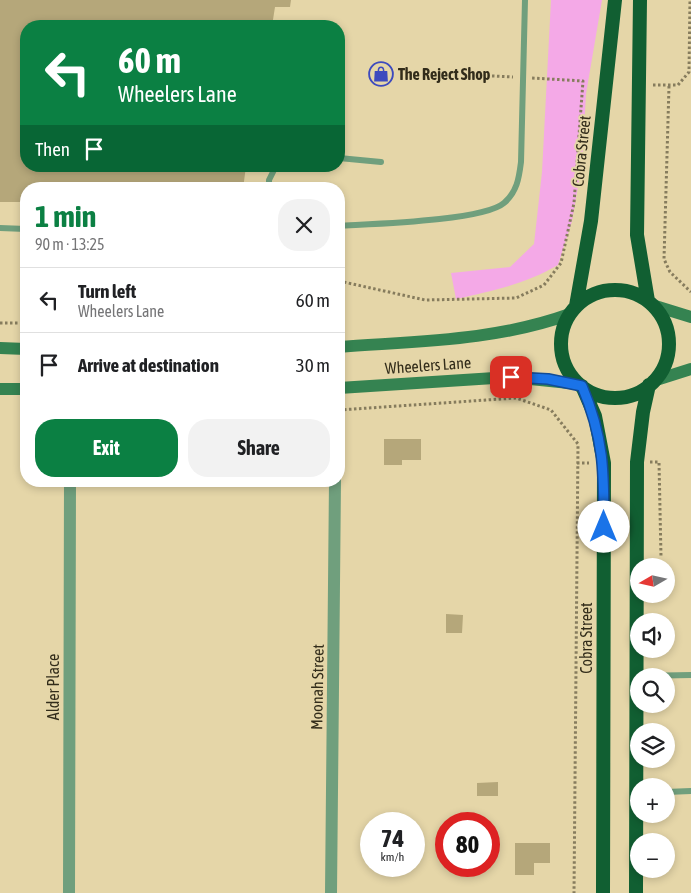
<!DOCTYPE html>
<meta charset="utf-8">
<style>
:root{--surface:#fff;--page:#f2f2f2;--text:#202124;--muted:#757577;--line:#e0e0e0;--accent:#0b8043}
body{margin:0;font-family:"Asap Condensed",sans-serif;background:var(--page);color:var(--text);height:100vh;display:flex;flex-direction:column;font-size:19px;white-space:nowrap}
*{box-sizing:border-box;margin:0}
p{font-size:16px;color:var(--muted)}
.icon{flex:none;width:28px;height:28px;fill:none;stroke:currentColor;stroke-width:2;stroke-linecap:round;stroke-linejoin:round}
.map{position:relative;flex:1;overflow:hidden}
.side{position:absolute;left:20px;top:182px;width:325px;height:305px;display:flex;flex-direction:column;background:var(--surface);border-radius:20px;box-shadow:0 2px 8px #0003}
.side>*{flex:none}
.banner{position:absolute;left:20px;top:20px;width:325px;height:152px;border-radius:20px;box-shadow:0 2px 8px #0003;background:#0b8043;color:#fff;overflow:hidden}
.needle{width:32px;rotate:261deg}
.controls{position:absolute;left:630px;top:558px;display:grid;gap:10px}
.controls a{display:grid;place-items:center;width:45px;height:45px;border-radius:50%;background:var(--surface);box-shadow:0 2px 8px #0003;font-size:25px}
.speed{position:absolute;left:360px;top:812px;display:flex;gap:10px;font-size:25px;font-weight:700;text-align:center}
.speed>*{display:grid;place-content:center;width:65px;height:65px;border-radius:50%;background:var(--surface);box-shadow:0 2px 8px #0003;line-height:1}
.speed small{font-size:12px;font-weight:400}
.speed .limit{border:8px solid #d22;background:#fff;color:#111}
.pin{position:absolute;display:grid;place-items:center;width:42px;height:42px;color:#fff;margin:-21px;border-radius:10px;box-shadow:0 2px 8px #0006}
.me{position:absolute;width:55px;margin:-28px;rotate:0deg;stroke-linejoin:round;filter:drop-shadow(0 0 4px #0008)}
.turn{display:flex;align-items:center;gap:18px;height:105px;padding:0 15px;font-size:22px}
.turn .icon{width:65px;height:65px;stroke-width:2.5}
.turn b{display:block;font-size:35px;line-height:42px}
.then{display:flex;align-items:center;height:48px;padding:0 15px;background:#0003;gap:10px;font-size:19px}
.round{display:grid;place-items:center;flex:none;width:52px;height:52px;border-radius:20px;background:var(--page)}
.headline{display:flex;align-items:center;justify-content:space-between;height:85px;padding:0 15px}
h1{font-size:30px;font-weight:700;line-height:38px;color:var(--accent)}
.action{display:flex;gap:10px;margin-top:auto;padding:10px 15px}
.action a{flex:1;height:58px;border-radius:20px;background:var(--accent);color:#fff;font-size:20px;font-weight:700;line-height:58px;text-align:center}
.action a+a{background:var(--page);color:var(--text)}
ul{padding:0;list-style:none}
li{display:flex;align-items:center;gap:15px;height:65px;padding:0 15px;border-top:1px solid var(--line)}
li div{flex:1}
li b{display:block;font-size:19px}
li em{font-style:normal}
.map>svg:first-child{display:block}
</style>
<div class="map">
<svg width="691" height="893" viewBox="0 0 691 893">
<rect width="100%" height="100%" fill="#e5d6a8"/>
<path fill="#f4a9e7" d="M 551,0 L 602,0 L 586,94 L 582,164 L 572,221 L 558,265 C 523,285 495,290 456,299 L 451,273 L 510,267 L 534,244 L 542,172 Z"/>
<path fill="#b5a77a" d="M 0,0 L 291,0 L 290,7 L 275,7 L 272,26 L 26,26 L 26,166 L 246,166 L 243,189 L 26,189 L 26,202 L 0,202 Z
M 384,439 L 421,439 L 421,460 L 402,460 L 402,465 L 384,465 Z
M 446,614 L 463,615 L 462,633 L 446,633 Z
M 498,782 L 498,796 L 477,796 L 477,783 Z
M 444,830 L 446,830 L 446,855 L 443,855 Z
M 515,843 L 550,843 L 550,863 L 534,863 L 534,875 L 515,875 Z"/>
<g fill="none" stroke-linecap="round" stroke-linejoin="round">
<path stroke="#867c5d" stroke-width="3" stroke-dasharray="2.5 2.5" stroke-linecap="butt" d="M 472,75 L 513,77
M 653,85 L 678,85 L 689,72 L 690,0
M 669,86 L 664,259 L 670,272 L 691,292
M 339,281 L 425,300 L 516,298 L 544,285 L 561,263 L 574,203 L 583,81 L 532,78
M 0,323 L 26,323
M 339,410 L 516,398 L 551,410 L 578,444 L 574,893
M 650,462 L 659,462 L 661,557
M 577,463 L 589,463"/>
<path stroke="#709f7d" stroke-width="6" d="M 339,158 L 381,162
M 269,189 L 269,180 L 276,166
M 339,226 C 371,224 483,221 504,203 C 517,192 519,178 521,162 L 525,0
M 0,228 L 26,229
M 637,676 L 691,675
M 666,792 L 691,791"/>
<path stroke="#709f7d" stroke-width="12" d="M 69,893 L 70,481
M 331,893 L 335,481"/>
<path stroke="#358351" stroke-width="12" d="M 652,305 L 691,317
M 339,347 C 417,341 496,341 570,314
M 0,348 L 26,349
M 653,381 L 691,369
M 339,388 L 511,377 L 579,384
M 0,389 L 26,389"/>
<path stroke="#115f32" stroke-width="14" d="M 640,0 L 637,235 L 648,301
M561 344a54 54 0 1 1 108 0a54 54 0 1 1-108 0Z
M 576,306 L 591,221 L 615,0
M 582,386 L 595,416 L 604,463 L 603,893
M 636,893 L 637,462 L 643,412 L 649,385"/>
</g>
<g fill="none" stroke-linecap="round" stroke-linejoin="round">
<g stroke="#114b97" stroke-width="12">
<path id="route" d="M 511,377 L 548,379 L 582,386 C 604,438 604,472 604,527"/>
</g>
<use href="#route" stroke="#1a73e8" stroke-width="9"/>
</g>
<defs>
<g id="shop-ring" transform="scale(1.25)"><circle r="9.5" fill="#e5d6a8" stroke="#3d4abe" stroke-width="1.5"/><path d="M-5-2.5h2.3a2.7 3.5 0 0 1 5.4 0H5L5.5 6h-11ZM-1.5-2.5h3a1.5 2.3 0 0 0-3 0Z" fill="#3d4abe"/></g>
</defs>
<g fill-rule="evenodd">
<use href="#shop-ring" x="381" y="74"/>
</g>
<g text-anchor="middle" stroke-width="4" stroke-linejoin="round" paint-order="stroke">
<g font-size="16" font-weight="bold" fill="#322c1a" stroke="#e5d6a8" text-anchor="start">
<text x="398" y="80">The Reject Shop</text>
</g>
<g font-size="16" fill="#322c1a" stroke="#e5d6a8">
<text transform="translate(581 151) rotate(-84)" y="6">Cobra Street</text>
<text transform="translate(428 365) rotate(-4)" y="6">Wheelers Lane</text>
<text transform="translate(586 638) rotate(-90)" y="6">Cobra Street</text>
<text transform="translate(53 687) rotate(-90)" y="6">Alder Place</text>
<text transform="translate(317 687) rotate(-89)" y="6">Moonah Street</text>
</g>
</g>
</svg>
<div class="controls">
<a><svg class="needle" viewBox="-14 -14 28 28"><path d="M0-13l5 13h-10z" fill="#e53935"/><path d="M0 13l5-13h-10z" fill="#757577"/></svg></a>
<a><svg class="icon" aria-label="sound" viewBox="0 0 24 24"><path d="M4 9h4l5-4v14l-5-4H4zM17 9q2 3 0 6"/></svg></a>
<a><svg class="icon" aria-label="search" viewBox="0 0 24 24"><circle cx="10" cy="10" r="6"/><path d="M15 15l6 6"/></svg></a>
<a><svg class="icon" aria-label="layers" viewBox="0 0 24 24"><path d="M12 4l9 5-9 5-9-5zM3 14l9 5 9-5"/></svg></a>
<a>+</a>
<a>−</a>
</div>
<div class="speed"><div>74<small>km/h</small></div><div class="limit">80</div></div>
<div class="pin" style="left:511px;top:377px;background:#d93025"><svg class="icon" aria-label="arrive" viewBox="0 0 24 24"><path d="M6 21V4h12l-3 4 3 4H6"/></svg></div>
<svg class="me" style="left:604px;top:527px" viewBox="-20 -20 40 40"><circle r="19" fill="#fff"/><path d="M0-13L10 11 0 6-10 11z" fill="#1a73e8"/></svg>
<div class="banner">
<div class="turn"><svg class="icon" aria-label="left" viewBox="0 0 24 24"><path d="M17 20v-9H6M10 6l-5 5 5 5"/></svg><div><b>60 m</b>Wheelers Lane</div></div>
<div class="then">Then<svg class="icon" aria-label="arrive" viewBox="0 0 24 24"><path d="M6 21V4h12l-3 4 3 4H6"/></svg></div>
</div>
<section class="side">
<div class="headline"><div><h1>1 min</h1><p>90 m · 13:25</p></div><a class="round"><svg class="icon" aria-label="close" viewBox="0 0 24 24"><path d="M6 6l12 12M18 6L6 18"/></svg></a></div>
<ul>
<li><svg class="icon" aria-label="left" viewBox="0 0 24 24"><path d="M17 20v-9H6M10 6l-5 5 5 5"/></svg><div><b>Turn left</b><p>Wheelers Lane</p></div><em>60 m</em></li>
<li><svg class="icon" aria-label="arrive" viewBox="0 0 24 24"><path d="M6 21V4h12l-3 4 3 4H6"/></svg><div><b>Arrive at destination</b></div><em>30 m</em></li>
</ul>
<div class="action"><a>Exit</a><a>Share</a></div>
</section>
</div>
